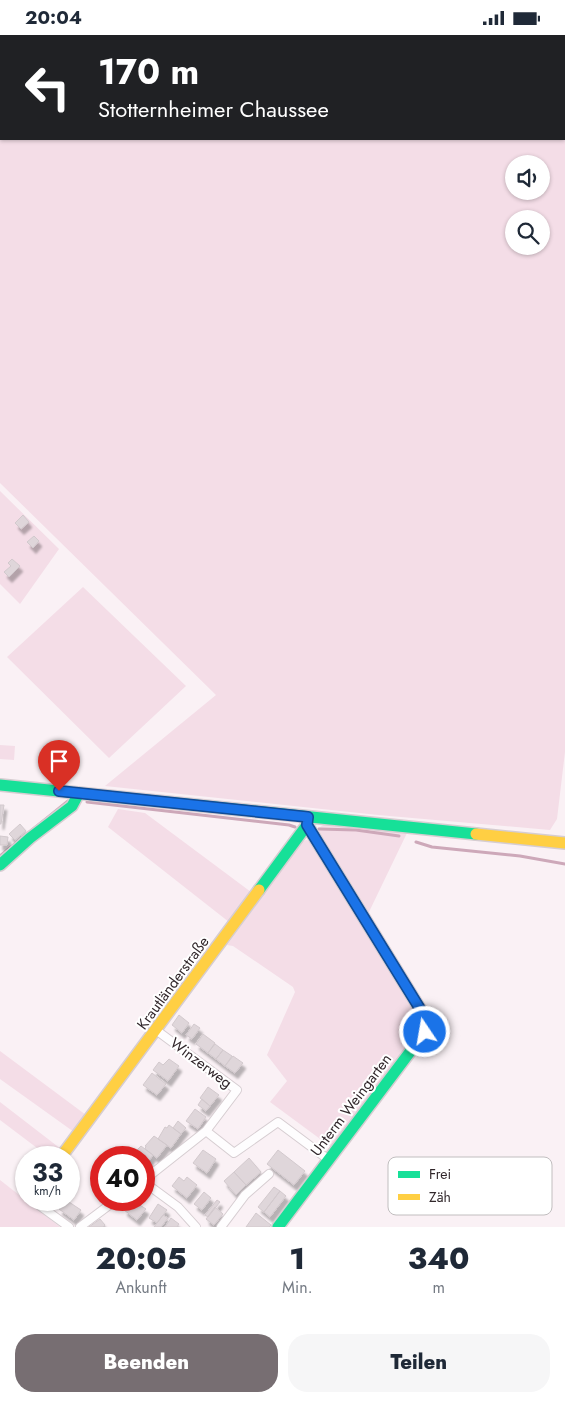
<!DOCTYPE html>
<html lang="de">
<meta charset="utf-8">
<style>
:root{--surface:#fff;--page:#f6f6f7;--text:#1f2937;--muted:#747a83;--accent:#776e72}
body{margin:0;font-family:Jost,sans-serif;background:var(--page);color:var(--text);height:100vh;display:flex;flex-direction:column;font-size:19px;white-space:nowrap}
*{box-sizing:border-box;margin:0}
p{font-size:16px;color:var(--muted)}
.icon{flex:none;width:28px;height:28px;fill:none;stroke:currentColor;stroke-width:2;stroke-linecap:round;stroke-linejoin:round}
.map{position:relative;height:1192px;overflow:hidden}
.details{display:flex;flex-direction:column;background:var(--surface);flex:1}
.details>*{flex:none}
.top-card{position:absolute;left:0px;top:0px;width:565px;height:105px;box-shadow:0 1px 4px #0004;background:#202124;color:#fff;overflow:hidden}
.tools{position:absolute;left:505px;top:120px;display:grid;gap:10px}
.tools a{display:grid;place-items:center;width:45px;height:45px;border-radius:50%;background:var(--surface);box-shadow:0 1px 4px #0004;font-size:25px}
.speed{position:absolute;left:15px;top:1111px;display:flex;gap:10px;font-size:25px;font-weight:700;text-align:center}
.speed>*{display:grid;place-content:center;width:65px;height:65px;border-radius:50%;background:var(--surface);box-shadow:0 1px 4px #0004;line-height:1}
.speed small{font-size:12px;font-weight:400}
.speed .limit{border:8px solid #d22;background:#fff;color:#111}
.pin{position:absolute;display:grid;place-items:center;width:42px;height:42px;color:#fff;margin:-51px -21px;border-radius:50% 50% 50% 0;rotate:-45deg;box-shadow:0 0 5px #0007}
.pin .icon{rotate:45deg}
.me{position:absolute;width:55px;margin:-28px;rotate:348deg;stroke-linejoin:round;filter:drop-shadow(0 0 4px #0008)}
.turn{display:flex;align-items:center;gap:18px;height:105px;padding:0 15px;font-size:22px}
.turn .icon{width:65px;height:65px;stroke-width:2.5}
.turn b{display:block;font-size:35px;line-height:42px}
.eta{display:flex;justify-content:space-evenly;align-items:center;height:85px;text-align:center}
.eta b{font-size:30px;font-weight:800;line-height:35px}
.action{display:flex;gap:10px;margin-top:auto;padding:10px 15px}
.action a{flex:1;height:58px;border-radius:20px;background:var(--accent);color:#fff;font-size:20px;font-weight:800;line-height:58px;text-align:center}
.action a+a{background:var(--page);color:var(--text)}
.status{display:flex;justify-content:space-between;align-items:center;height:35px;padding:0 25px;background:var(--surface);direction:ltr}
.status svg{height:14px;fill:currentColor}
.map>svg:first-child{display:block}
</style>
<div class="status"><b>20:04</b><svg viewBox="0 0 49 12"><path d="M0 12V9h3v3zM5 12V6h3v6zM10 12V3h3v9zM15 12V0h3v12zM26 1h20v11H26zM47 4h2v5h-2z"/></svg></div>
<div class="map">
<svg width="565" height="1192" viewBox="0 0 565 1192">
<defs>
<filter id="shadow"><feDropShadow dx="3" dy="5.5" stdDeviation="1" flood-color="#0004"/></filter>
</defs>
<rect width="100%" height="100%" fill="#faf1f5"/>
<path fill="#f4dde7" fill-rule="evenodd" d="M 0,0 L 520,1 L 1,1 L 1,104 L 564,104 L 564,45 L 565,46 L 565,717 L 557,784 L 550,795 L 378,780 L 105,751 L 216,660 L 0,448 ZM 514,129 L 541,129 L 541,156 L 514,156 ZM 514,184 L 541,184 L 541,211 L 514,211 Z
M 0,456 L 59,514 L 20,569 L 0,549 Z
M 83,552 L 186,651 L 109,723 L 7,622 Z
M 0,710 L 15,711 L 14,725 L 0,724 Z
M 118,774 L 145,778 L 251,857 L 229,887 L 108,792 Z
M 325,789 L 407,798 L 368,879 L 317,794 Z
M 306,805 L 311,806 L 417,982 L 420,990 L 417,1000 L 331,1112 L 270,1067 L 287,1046 L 267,1020 L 295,957 L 293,952 L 233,911 L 227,910 L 302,807 Z
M 0,1016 L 86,1080 L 74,1097 L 0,1044 Z
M 0,1067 L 61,1114 L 55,1122 L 49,1122 L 0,1085 Z
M 0,1145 L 60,1192 L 0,1192 Z"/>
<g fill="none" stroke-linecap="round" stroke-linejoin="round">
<path stroke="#cda8b9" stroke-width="3" d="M 87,767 L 289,790 L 295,792
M 319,794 L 356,795 L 399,801
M 416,807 L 432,812 L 520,821 L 565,829
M 0,821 L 68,766"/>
</g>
<path fill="#dfd6da" stroke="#d2c9cd" filter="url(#shadow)" d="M 23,480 L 29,487 L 21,494 L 15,488 Z
M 34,501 L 39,506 L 33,513 L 27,507 Z
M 12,524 L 20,531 L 9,542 L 4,537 L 11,531 L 8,528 Z
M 0,770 L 4,770 L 1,789 L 0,789 Z
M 20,789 L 26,796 L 15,805 L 9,799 Z
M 0,801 L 8,802 L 7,810 L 0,810 Z
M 179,980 L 189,988 L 182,998 L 172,990 Z
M 194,989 L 200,993 L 192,1004 L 186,1000 Z
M 203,999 L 215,1008 L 208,1018 L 196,1009 Z
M 215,1009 L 223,1015 L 216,1024 L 208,1018 Z
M 223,1015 L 232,1021 L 225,1031 L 216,1024 Z
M 233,1021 L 243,1028 L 235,1038 L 225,1031 Z
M 169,1024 L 179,1031 L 168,1046 L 153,1035 L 159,1027 L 163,1030 Z
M 152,1038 L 166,1049 L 157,1060 L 143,1050 Z
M 208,1052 L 219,1060 L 210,1071 L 200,1063 Z
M 202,1064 L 210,1071 L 206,1076 L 198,1070 Z
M 195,1074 L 206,1082 L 198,1094 L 186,1086 Z
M 178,1086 L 186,1093 L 181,1099 L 173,1093 Z
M 169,1090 L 181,1099 L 171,1113 L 158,1104 L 165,1092 L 167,1093 Z
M 154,1101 L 167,1110 L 157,1123 L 145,1114 L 146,1111 L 145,1111 Z
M 141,1111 L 153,1120 L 144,1133 L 144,1122 L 131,1121 Z
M 203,1115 L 216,1124 L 207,1138 L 193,1128 Z
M 278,1115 L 305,1136 L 294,1150 L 267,1129 Z
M 249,1123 L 261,1137 L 246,1150 L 234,1137 Z
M 234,1137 L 246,1150 L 236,1160 L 224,1146 Z
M 179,1142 L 184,1146 L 187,1142 L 197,1150 L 187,1163 L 172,1151 Z
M 274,1152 L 280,1156 L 264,1177 L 258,1172 Z
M 280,1156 L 286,1161 L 270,1182 L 264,1177 Z
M 204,1157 L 211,1163 L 202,1175 L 194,1169 Z
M 66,1165 L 81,1175 L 74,1185 L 59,1174 Z
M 132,1165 L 146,1174 L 137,1185 L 124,1175 Z
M 217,1165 L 220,1167 L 208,1182 L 205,1180 Z
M 158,1169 L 167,1175 L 157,1188 L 149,1183 Z
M 215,1172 L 223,1179 L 214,1190 L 206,1184 Z
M 256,1178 L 271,1190 L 269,1192 L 246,1192 Z
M 163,1180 L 168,1183 L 161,1192 L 154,1192 Z
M 171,1183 L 179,1189 L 177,1192 L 165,1192 Z
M 100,1184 L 105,1190 L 103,1192 L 89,1192 Z"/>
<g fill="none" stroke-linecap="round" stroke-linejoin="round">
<g stroke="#d6cdd1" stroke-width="10">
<path id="street" d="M 206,1096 L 234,1118 L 278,1087 L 329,1125
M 144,1145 L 206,1096 L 237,1055 L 156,995
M 144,1147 L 178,1172 L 196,1192
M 32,1165 L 69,1192
M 80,1192 L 116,1165
M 221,1192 L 245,1160 L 269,1139"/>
</g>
<g stroke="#d6cdd1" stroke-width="14">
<path id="fast" d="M 535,0 L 536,1
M 564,28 L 565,30
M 0,750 L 476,799
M 0,830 L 30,803 L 72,771 L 79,758
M 259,855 L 307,790
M 278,1192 L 425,997 L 425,982 L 307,790 L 308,782"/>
</g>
<g stroke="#d6cdd1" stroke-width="14">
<path id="slow" d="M 476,799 L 565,808
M 61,1122 L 259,855"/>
</g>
<use href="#street" stroke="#fefdfe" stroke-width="8"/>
<use href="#fast" stroke="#16e098" stroke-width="11"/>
<use href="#slow" stroke="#ffcf43" stroke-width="11"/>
</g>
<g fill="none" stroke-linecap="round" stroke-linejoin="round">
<g stroke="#114b97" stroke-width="12">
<path id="route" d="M 59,756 L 308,782 L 307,790 L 425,982 L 426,989 L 425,997"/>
</g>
<use href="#route" stroke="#1a73e8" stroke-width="9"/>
</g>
<g text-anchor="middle" stroke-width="4" stroke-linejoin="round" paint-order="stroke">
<g font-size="15" fill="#31272b" stroke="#fff">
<text transform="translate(173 948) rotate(-54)" y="5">Krautländerstraße</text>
<text transform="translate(201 1028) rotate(37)" y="5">Winzerweg</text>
<text transform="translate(351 1070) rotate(-53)" y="5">Unterm Weingarten</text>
</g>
</g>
<rect x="388" y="1122" width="164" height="58" rx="8" fill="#fff" stroke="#c1bebf" stroke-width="1"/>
<rect x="398" y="1136" width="22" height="7" fill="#16e098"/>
<rect x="398" y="1159" width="22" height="6" fill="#ffcf43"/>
<g font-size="14" fill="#31272b">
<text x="429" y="1144">Frei</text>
<text x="429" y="1167">Zäh</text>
</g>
</svg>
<div class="tools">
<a><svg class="icon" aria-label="sound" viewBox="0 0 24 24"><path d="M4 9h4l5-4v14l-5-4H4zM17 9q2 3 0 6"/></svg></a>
<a><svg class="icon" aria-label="search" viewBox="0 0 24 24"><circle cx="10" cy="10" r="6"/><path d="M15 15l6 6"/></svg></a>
</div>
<div class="speed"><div>33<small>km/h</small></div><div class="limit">40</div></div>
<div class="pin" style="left:59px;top:756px;background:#d93025"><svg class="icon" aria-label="arrive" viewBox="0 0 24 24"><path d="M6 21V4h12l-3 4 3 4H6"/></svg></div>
<svg class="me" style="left:425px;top:997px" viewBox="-20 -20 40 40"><circle r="17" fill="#1a73e8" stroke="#fff" stroke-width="3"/><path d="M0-11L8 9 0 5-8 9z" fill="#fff"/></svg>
<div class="top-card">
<div class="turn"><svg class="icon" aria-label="left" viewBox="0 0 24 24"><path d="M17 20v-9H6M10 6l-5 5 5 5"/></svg><div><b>170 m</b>Stotternheimer Chaussee</div></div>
</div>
</div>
<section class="details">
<div class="eta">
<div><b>20:05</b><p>Ankunft</p></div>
<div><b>1</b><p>Min.</p></div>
<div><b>340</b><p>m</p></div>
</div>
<div class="action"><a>Beenden</a><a>Teilen</a></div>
</section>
